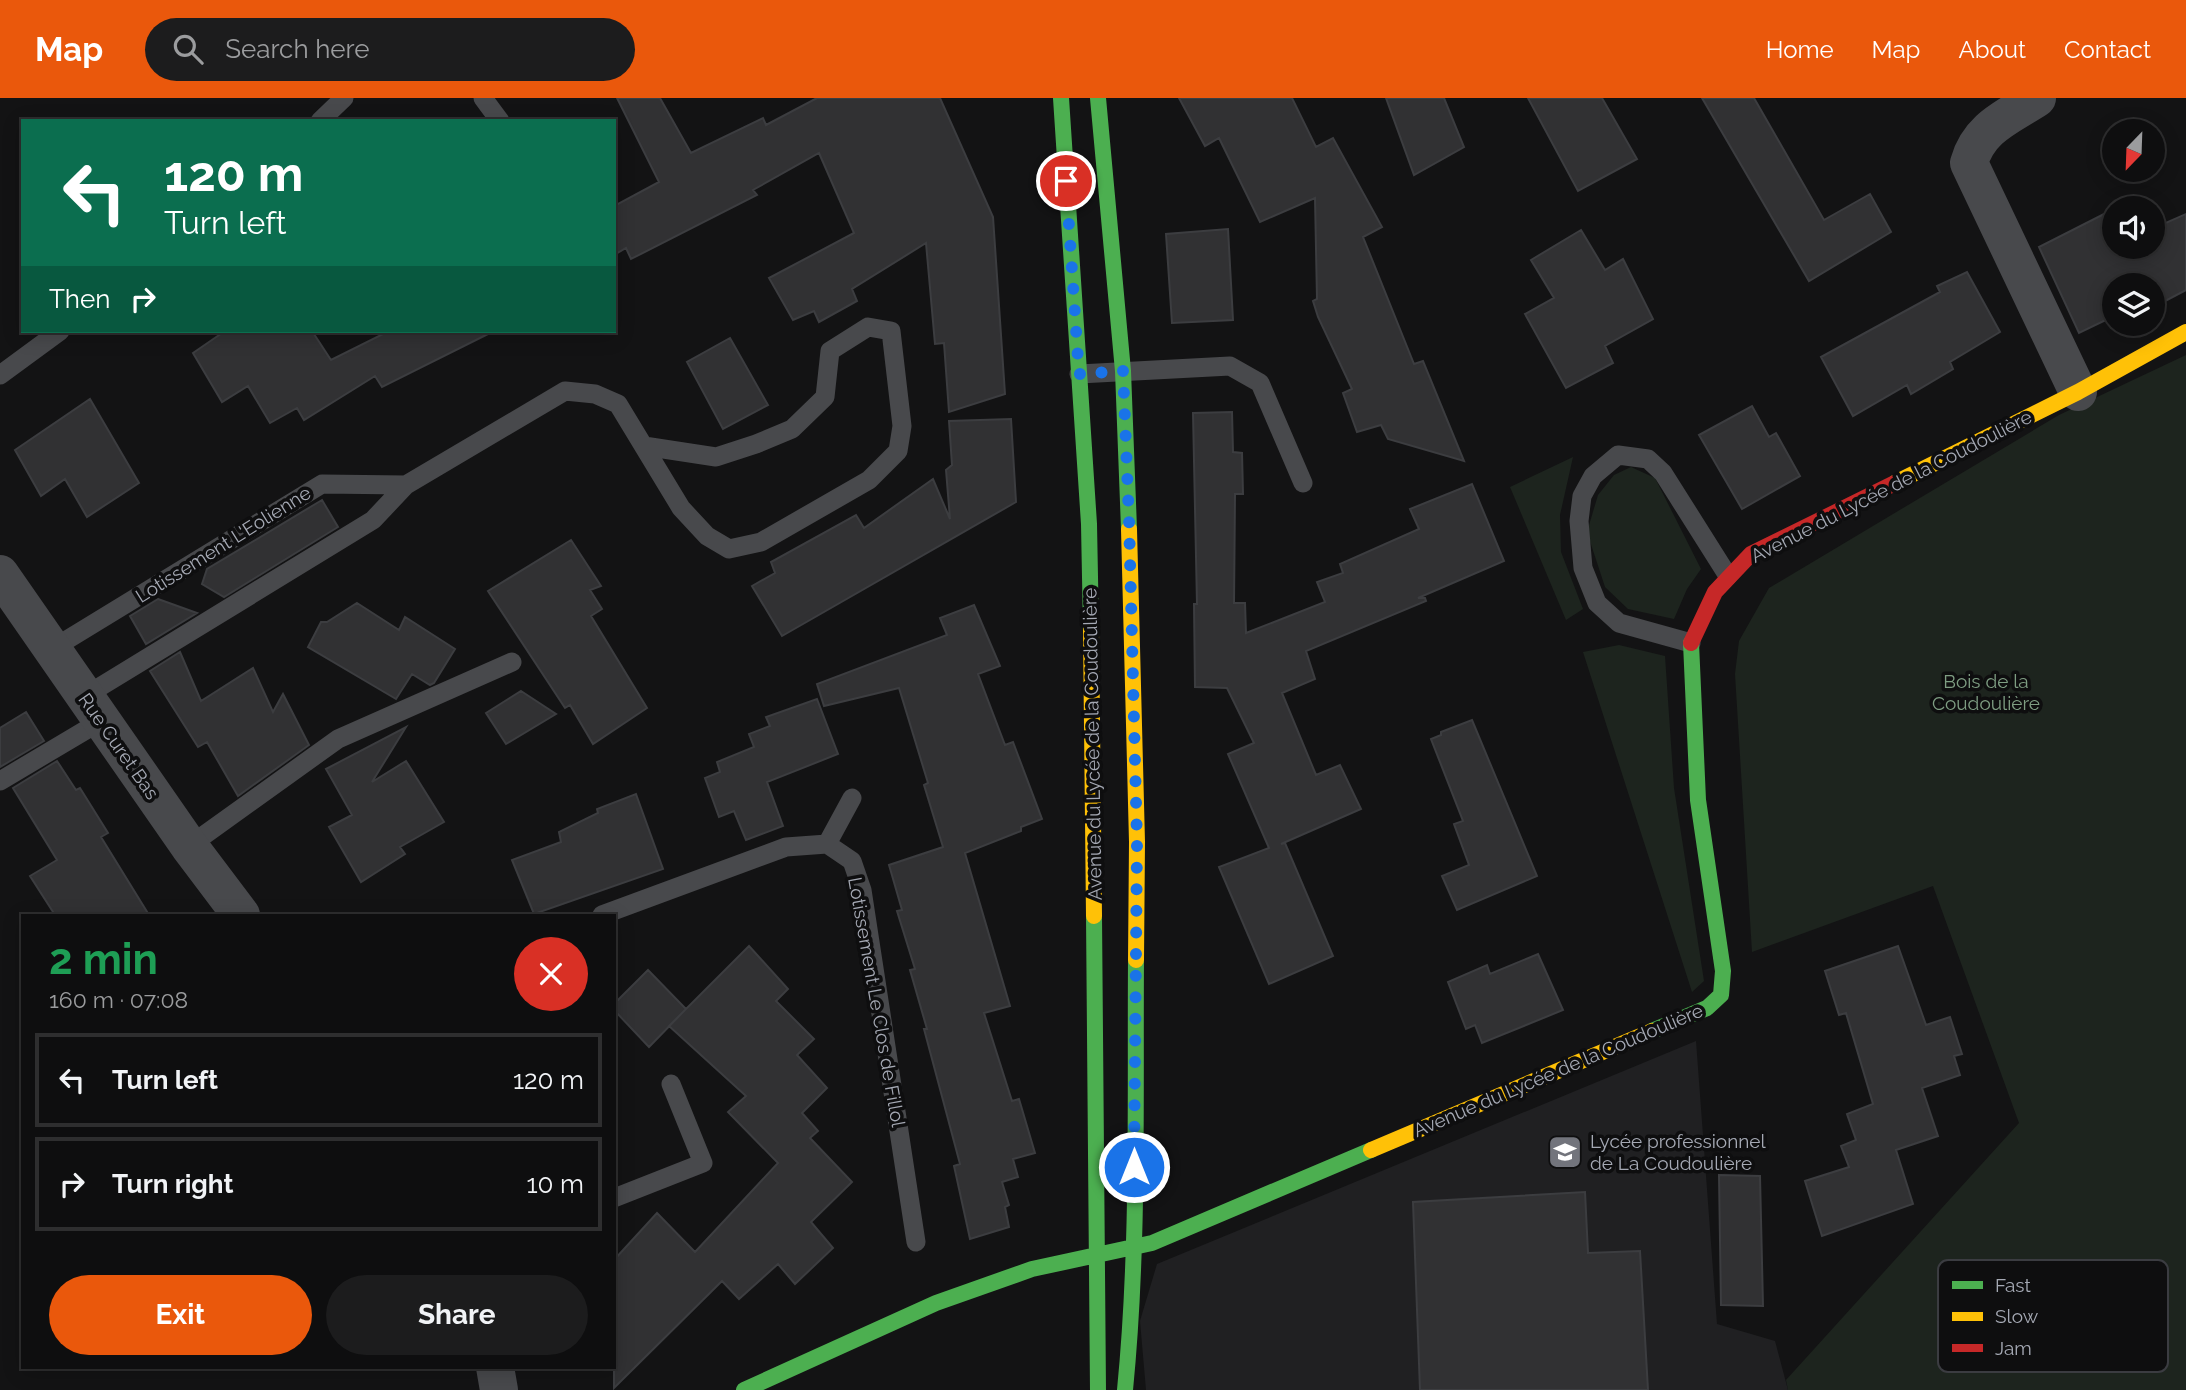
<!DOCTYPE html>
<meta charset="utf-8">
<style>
:root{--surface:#0e0e0f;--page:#1c1c1d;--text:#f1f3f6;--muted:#9b9c9e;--line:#2e2e2f;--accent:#ea580c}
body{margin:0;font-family:Raleway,sans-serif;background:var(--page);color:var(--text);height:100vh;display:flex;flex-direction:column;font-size:26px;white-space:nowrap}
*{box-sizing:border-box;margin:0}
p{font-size:23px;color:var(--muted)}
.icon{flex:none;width:38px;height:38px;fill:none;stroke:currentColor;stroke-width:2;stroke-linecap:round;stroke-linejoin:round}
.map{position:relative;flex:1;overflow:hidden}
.panel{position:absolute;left:21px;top:816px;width:595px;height:455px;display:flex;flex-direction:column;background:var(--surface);border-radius:0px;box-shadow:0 4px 18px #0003,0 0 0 2px var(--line)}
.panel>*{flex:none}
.banner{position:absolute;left:21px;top:21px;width:595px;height:214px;border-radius:0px;box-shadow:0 4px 18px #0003,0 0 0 2px var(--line);background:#0b6e4f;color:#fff;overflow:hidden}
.needle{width:46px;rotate:203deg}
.fabs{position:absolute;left:2102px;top:21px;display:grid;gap:14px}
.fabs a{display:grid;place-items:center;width:63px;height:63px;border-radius:50%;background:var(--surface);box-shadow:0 4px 18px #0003,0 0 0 2px var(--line);font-size:35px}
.pin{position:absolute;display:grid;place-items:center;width:60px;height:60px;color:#fff;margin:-30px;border:4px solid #fff;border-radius:50%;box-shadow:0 2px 7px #0007}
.me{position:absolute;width:77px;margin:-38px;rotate:0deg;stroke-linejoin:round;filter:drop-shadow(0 0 5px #0008)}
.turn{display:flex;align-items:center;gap:24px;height:147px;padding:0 28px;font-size:32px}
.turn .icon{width:91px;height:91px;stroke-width:2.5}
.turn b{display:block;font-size:49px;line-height:60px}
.then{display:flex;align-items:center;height:66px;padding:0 28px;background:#0003;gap:14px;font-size:26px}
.round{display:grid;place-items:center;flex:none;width:74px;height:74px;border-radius:37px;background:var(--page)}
.summary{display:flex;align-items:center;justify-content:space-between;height:119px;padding:0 28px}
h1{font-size:42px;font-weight:700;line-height:52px;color:#1e9e55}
.button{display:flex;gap:14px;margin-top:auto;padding:14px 28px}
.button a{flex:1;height:80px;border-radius:42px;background:var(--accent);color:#fff;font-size:28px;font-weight:700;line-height:80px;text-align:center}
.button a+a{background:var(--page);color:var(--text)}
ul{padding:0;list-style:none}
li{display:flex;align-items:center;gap:21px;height:94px;margin:0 14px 10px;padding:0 14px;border:4px solid var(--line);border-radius:0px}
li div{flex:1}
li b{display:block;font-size:26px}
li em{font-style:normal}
header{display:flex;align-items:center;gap:42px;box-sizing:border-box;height:98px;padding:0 35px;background:var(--accent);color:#fff}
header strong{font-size:33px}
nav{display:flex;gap:38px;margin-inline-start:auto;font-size:24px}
.search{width:490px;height:63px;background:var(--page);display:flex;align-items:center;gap:18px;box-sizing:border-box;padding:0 24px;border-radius:38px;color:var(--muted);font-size:26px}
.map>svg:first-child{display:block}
</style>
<header>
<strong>Map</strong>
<div class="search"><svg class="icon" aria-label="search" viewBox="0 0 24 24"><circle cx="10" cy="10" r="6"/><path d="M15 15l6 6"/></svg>Search here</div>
<nav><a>Home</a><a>Map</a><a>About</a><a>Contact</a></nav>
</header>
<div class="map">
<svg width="2186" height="1292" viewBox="0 0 2186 1292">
<rect width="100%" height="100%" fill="#131314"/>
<path fill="#202022" d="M 1696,943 L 1717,1226 L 1775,1243 L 1788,1292 L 1146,1292 L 1140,1223 L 1157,1166 Z"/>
<path fill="#1d241e" d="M 2186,257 L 2186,1292 L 1788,1292 L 1786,1282 L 2019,1025 L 1933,788 L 1752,854 L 1735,576 L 1739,543 L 1769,490 L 2059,317 Z
M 1573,359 L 1560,417 L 1561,454 L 1583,511 L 1566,522 L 1510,389 Z
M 1631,369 L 1655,380 L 1701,471 L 1687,491 L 1674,521 L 1628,511 L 1605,489 L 1587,434 L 1598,397 L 1614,377 Z
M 1619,547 L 1665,558 L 1674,690 L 1704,883 L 1692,894 L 1583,554 Z"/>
<path fill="#313133" stroke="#3c3d40" stroke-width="2" d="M 617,0 L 660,0 L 691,55 L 763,20 L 766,27 L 817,0 L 940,0 L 993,119 L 1005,296 L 949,314 L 944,245 L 935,246 L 926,145 L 852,191 L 857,203 L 819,224 L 814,213 L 793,222 L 769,180 L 854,135 L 819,55 L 753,92 L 757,97 L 631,161 L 626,150 L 614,157 L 614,108 L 659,84 Z
M 1179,0 L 1292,0 L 1316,49 L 1333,40 L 1382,129 L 1363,139 L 1414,266 L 1423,263 L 1464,363 L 1388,341 L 1381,327 L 1357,334 L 1343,295 L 1352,291 L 1318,219 L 1313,203 L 1317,201 L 1315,100 L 1260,124 L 1219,40 L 1205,48 Z
M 1386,0 L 1444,0 L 1464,49 L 1414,77 Z
M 1528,0 L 1602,0 L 1637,61 L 1578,93 Z
M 1702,0 L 1754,0 L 1824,122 L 1870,96 L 1891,134 L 1809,183 Z
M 2114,111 L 2114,150 L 2152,149 L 2152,131 L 2186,116 L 2186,192 L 2154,209 L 2152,187 L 2114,187 L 2114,218 L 2079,235 L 2039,149 Z
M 1228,131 L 1233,222 L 1172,225 L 1166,136 Z
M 1581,132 L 1605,172 L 1623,161 L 1653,221 L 1605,248 L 1613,265 L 1566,290 L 1525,216 L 1554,200 L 1531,162 Z
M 1967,174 L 2000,234 L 1950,264 L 1953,271 L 1911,296 L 1907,287 L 1853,318 L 1821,259 L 1940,194 L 1937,188 Z
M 225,233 L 312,233 L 331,262 L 389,233 L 494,233 L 382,289 L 375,278 L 304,322 L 297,310 L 270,325 L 248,288 L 222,304 L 193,255 Z
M 730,240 L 768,307 L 723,331 L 687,264 Z
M 90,301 L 139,385 L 87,419 L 65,381 L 41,398 L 15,352 Z
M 1752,308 L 1769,339 L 1776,335 L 1800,378 L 1742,411 L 1699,337 Z
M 1232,314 L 1233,354 L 1242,355 L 1243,396 L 1235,396 L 1234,505 L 1245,505 L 1246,535 L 1325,504 L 1317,484 L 1343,475 L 1340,466 L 1419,431 L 1410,411 L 1472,386 L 1504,463 L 1418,500 L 1425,500 L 1426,503 L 1306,553 L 1315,581 L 1282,595 L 1316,677 L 1340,667 L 1361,711 L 1281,746 L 1285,745 L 1333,858 L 1269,886 L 1219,769 L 1269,750 L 1228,656 L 1254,645 L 1227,590 L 1195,589 L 1194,506 L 1197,506 L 1193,315 Z
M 1011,321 L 1016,404 L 782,538 L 752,488 L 775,475 L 771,464 L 856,417 L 864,430 L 933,381 L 950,421 L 946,372 L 952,367 L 949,323 Z
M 322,402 L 338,429 L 224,499 L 202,486 L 207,471 Z
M 571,442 L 601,488 L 590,492 L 602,511 L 591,518 L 647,610 L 593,646 L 570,607 L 565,610 L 488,493 Z
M 158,501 L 197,515 L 146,546 L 130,518 Z
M 357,505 L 399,532 L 405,519 L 455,551 L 434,585 L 430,587 L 412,576 L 396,601 L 308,549 L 321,524 L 327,524 Z
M 974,507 L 1000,568 L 978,576 L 1005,647 L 1013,644 L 1042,721 L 1021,729 L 1021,733 L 965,755 L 1010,908 L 984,915 L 1012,1003 L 1019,1001 L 1035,1055 L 1013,1061 L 1018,1079 L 1002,1084 L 1009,1107 L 1005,1109 L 1009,1129 L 970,1141 L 954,1068 L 960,1066 L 924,931 L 927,931 L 910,872 L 915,871 L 897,813 L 902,812 L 889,767 L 943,749 L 924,687 L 928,685 L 899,590 L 824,608 L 817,586 L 947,537 L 940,520 Z
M 180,554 L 201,603 L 253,570 L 273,614 L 283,596 L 309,647 L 238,698 L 207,644 L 198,649 L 150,573 Z
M 521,593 L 556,616 L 506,646 L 486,615 Z
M 817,601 L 838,656 L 767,684 L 783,728 L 746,742 L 734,713 L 719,719 L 705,680 L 720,674 L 717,664 L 754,649 L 749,636 L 770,628 L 766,619 Z
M 26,614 L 44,643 L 0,669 L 0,630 Z
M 1472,622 L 1537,778 L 1457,812 L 1442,778 L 1469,767 L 1454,726 L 1463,723 L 1431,641 L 1441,637 L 1441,634 Z
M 406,629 L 372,684 L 406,663 L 444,724 L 400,749 L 405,756 L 361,784 L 329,729 L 352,717 L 326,671 Z
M 57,663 L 76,692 L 80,690 L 108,735 L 101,739 L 149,817 L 55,817 L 30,778 L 57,762 L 13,690 Z
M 636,696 L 663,771 L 534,816 L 512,762 L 561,744 L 559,734 L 598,715 L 597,711 Z
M 749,848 L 788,891 L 776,903 L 814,941 L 797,957 L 827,990 L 802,1015 L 818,1033 L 810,1040 L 852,1084 L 811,1124 L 833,1150 L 795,1186 L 778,1166 L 739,1201 L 722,1183 L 614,1290 L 614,1162 L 657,1115 L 695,1154 L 778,1065 L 728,1014 L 746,998 L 669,928 Z
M 1898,848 L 1926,927 L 1950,919 L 1962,956 L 1954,958 L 1960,977 L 1922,990 L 1938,1038 L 1896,1052 L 1913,1106 L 1822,1138 L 1805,1083 L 1849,1069 L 1841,1048 L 1856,1042 L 1847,1016 L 1873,1006 L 1846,915 L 1839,917 L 1825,873 Z
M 1538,856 L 1563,912 L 1482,945 L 1475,927 L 1466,931 L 1448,884 L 1487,867 L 1490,876 Z
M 648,872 L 686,911 L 649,949 L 614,912 L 614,906 Z
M 1719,1077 L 1760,1078 L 1763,1208 L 1721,1207 Z
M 1585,1094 L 1588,1155 L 1640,1153 L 1648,1292 L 1420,1292 L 1413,1104 Z"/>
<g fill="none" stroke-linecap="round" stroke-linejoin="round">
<path stroke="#48494c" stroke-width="19" d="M 483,0 L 500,23
M 320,23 L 344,0
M 1079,276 L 1230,268 L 1260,285 L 1303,385
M 0,277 L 60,233
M 1691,545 L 1619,525 L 1597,505 L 1583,470 L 1579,423 L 1582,398 L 1593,378 L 1618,357 L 1648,361 L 1663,375 L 1728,478
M 52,551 L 322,386 L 406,387
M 85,598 L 373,422 L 406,387 L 565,293 L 595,296 L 618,306 L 681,410 L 707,438 L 729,451 L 761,444 L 869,382 L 898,353 L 902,328 L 891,233 L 868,229 L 830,253 L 825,299 L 792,331 L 756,346 L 716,359 L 644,348
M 0,683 L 101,623
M 827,746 L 852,700
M 189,748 L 338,641 L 512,564
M 602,817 L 786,749 L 827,746 L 852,763 L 862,792 L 916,1144
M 614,1100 L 703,1065 L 671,986"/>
<path stroke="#48494c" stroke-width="38" d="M 2037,0 C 2008,19 1979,29 1969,65 L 2078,294
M 0,476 L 189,748 L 241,817
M 495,1269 L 499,1292"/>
<path stroke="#4caf50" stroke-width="16" d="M 1061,0 L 1089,426 L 1091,532
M 1098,0 L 1123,273 L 1129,431
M 1094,818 L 1098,1292
M 1652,933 L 1707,910 L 1721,897 L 1723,873 L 1698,702 L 1691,545
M 744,1292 L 936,1205 L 1032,1171 L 1152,1145 L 1371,1052
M 1125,1292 C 1139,1150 1135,1005 1136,862"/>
<path stroke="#ffc107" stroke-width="16" d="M 1895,385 L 2078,294 L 2186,234
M 1129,431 L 1137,744 L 1136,862
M 1091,532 L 1094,818
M 1371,1052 L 1652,933"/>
<path stroke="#c62828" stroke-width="16" d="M 1691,545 L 1715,494 L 1751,456 L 1895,385"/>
</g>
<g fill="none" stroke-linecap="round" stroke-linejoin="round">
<path stroke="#1a73e8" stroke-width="12" stroke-dasharray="0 21.6" d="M 1066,83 L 1079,276 L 1123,273 L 1129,421 L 1137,744 L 1134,1069"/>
</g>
<defs>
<g id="school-square" transform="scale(1.75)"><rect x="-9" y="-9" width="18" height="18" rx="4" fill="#72747c" stroke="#0e0e0f"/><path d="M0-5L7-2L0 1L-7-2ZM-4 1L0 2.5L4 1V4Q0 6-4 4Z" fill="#fff"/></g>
</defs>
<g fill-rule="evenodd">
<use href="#school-square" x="1565" y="1054"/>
</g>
<g text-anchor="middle" stroke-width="7" stroke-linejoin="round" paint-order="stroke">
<g font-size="19" fill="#a5a9b4" stroke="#0e0e0f">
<text transform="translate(1891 388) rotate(-27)" y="7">Avenue du Lycée de la Coudoulière</text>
<text transform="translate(223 446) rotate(-32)" y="7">Lotissement L'Eolienne</text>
<text transform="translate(1092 646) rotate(-91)" y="7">Avenue du Lycée de la Coudoulière</text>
<text transform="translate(119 648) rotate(55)" y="7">Rue Curet Bas</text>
<text transform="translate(877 904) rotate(80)" y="7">Lotissement Le Clos de Fillol</text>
<text transform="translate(1558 972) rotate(-23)" y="7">Avenue du Lycée de la Coudoulière</text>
</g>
<g font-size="19" fill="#7e9d82" stroke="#0e0e0f">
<text x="1986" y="590">Bois de la<tspan x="1986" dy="22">Coudoulière</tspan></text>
</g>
<g font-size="19" fill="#a5a9b4" stroke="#0e0e0f" text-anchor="start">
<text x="1590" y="1050">Lycée professionnel<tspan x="1590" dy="22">de La Coudoulière</tspan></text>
</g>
</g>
<rect x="1938" y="1162" width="230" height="112" rx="10" fill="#0e0e0f" stroke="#3b3c41" stroke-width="2"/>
<rect x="1952" y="1183" width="31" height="8" fill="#4caf50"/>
<rect x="1952" y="1214" width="31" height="9" fill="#ffc107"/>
<rect x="1952" y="1246" width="31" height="8" fill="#c62828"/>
<g font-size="19" fill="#a5a9b4">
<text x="1995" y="1194">Fast</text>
<text x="1995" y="1225">Slow</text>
<text x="1995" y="1257">Jam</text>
</g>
</svg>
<div class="fabs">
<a><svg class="needle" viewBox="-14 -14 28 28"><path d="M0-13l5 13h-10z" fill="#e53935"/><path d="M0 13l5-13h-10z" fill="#9b9c9e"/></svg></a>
<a><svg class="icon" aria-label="sound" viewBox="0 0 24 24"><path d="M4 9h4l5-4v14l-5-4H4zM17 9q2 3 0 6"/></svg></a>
<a><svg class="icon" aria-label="layers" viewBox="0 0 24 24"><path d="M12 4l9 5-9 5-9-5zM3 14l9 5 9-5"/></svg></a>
</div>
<div class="pin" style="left:1066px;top:83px;background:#d93025"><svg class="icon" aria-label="arrive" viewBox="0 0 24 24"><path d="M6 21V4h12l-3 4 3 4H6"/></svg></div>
<svg class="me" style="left:1134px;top:1069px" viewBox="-20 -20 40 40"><circle r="17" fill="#1a73e8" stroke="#fff" stroke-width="3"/><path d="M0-11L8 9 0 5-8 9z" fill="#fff"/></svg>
<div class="banner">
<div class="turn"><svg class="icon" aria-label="left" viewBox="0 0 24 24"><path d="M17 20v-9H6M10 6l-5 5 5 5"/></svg><div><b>120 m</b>Turn left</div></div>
<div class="then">Then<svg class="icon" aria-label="right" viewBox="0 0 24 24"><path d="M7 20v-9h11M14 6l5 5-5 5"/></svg></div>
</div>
<section class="panel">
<div class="summary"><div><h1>2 min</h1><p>160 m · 07:08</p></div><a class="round" style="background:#d93025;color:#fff"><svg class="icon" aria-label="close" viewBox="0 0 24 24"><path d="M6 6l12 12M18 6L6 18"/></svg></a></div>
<ul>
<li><svg class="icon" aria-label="left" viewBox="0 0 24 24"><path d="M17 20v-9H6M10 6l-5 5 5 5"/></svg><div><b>Turn left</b></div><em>120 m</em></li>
<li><svg class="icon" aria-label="right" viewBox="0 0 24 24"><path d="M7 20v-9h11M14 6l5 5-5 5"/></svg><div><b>Turn right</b></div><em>10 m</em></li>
</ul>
<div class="button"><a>Exit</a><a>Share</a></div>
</section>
</div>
